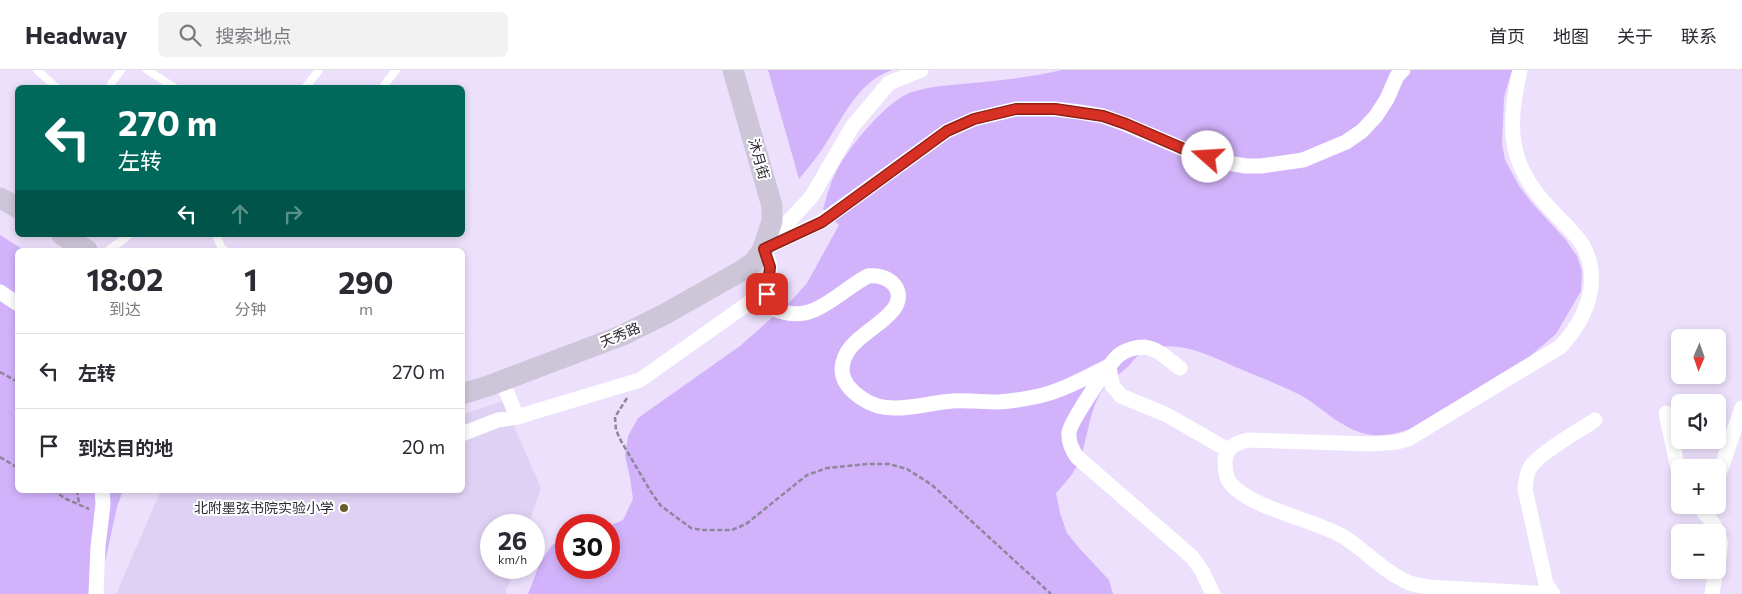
<!DOCTYPE html>
<html lang="zh">
<meta charset="utf-8">
<style>
:root{--surface:#fff;--page:#f2f2f3;--text:#2b2b33;--muted:#7c7c81;--line:#e1e1e2}
body{margin:0;font-family:Commissioner,"Noto Sans SC",sans-serif;background:var(--page);color:var(--text);height:100vh;display:flex;flex-direction:column;font-size:19px;white-space:nowrap}
*{box-sizing:border-box;margin:0}
p{font-size:16px;color:var(--muted)}
.icon{flex:none;width:28px;height:28px;fill:none;stroke:currentColor;stroke-width:2;stroke-linecap:round;stroke-linejoin:round}
.map{position:relative;flex:1;overflow:hidden}
.drawer{position:absolute;left:15px;top:178px;width:450px;height:245px;display:flex;flex-direction:column;background:var(--surface);border-radius:8px;box-shadow:0 2px 8px #0003}
.drawer>*{flex:none}
.top-card{position:absolute;left:15px;top:15px;width:450px;height:152px;border-radius:8px;box-shadow:0 2px 8px #0003;background:#00695c;color:#fff;overflow:hidden}
.needle{width:32px;rotate:182deg}
.tools{position:absolute;left:1671px;top:259px;display:grid;gap:10px}
.tools a{display:grid;place-items:center;width:55px;height:55px;border-radius:8px;background:var(--surface);box-shadow:0 2px 8px #0003;font-size:25px}
.speed{position:absolute;left:480px;top:444px;display:flex;gap:10px;font-size:25px;font-weight:700;text-align:center}
.speed>*{display:grid;place-content:center;width:65px;height:65px;border-radius:50%;background:var(--surface);box-shadow:0 2px 8px #0003;line-height:1}
.speed small{font-size:12px;font-weight:400}
.speed .limit{border:8px solid #d22;background:#fff;color:#111}
.pin{position:absolute;display:grid;place-items:center;width:42px;height:42px;color:#fff;margin:-21px;border-radius:10px;box-shadow:0 2px 8px #0006}
.me{position:absolute;width:55px;margin:-28px;rotate:289deg;stroke-linejoin:round;filter:drop-shadow(0 0 4px #0008)}
.turn{display:flex;align-items:center;gap:18px;height:105px;padding:0 20px;font-size:22px}
.turn .icon{width:65px;height:65px;stroke-width:2.5}
.turn b{display:block;font-size:35px;line-height:42px}
.lanes{display:flex;align-items:center;height:48px;padding:0 20px;background:#0003;justify-content:center;gap:25px;direction:ltr}
.lanes .off{opacity:.35}
.eta{display:flex;justify-content:space-evenly;align-items:center;height:85px;text-align:center}
.eta b{font-size:30px;font-weight:700;line-height:35px}
ul{padding:0;list-style:none}
li{display:flex;align-items:center;gap:15px;height:75px;padding:0 20px;border-top:1px solid var(--line)}
li div{flex:1}
li b{display:block;font-size:19px}
li em{font-style:normal}
header{display:flex;align-items:center;gap:30px;box-sizing:border-box;height:70px;padding:0 25px;background:var(--surface);border-bottom:1px solid var(--line)}
header strong{font-size:24px}
nav{display:flex;gap:28px;margin-inline-start:auto;font-size:18px}
.search{width:350px;height:45px;background:var(--page);display:flex;align-items:center;gap:12px;box-sizing:border-box;padding:0 18px;border-radius:8px;color:var(--muted);font-size:19px}
.map>svg:first-child{display:block}
</style>
<header>
<strong>Headway</strong>
<div class="search"><svg class="icon" aria-label="search" viewBox="0 0 24 24"><circle cx="10" cy="10" r="6"/><path d="M15 15l6 6"/></svg>搜索地点</div>
<nav><a>首页</a><a>地图</a><a>关于</a><a>联系</a></nav>
</header>
<div class="map">
<svg width="1742" height="524" viewBox="0 0 1742 524">
<rect width="100%" height="100%" fill="#ece0fc"/>
<path fill="#dfd1f3" d="M 503,331 L 541,418 L 528,455 L 491,455 L 491,498 L 514,498 L 505,524 L 116,524 L 161,420 L 462,420 L 463,344 Z"/>
<path fill="#d2b3fb" d="M 768,0 L 892,0 C 855,13 842,51 821,81 C 814,91 806,100 799,109 Z
M 1062,0 L 1512,0 L 1504,27 L 1502,74 L 1505,90 L 1519,116 L 1532,133 L 1566,170 L 1577,186 L 1582,201 L 1581,221 L 1556,264 L 1530,286 L 1410,359 C 1395,364 1378,368 1362,363 C 1339,356 1323,339 1304,327 C 1285,317 1265,309 1245,301 C 1213,288 1174,264 1140,284 C 1134,288 1130,296 1124,300 C 1119,305 1111,309 1107,314 C 1089,335 1089,365 1080,389 C 1075,403 1065,413 1056,423 L 1060,443 L 1067,463 L 1080,479 L 1109,510 L 1113,524 L 528,524 L 540,493 L 552,475 L 566,468 L 566,498 L 609,498 L 609,456 L 623,450 L 633,429 L 630,408 L 625,386 L 628,366 L 638,348 L 740,276 L 791,231 L 807,213 L 839,155 L 823,139 C 827,127 830,112 837,100 C 849,77 887,30 912,22 C 931,16 952,15 972,13 C 1003,10 1032,7 1062,0 Z
M 0,165 L 24,180 L 18,180 L 18,420 L 123,420 L 117,437 L 98,524 L 0,524 Z"/>
<g fill="none" stroke-linecap="round" stroke-linejoin="round">
<path stroke="#8e8699" stroke-width="2.5" stroke-dasharray="5 2.5" stroke-linecap="butt" d="M 0,302 L 18,312
M 627,328 L 615,347 L 616,360 L 621,371 L 651,422 L 661,436 L 691,458 L 702,460 L 732,460 L 746,454 L 807,405 L 827,398 L 867,394 L 889,394 L 907,399 L 932,415 L 1051,524
M 0,387 L 18,398
M 53,420 L 66,429 L 89,439
M 77,420 L 79,434"/>
<path stroke="#fff" stroke-width="8" d="M 37,0 L 57,18
M 147,0 L 175,18
M 111,18 L 111,14 L 121,0
M 305,18 L 319,0
M 382,18 L 396,0
M 216,165 L 222,179 L 225,180
M 109,180 L 129,165"/>
<path stroke="#fff" stroke-width="15" d="M 1520,0 C 1513,32 1507,65 1521,97 C 1530,118 1546,135 1562,151 C 1568,158 1577,166 1582,174 C 1603,210 1586,250 1560,277 L 1408,369 L 1397,372 L 1371,374 L 1248,370 C 1236,373 1226,377 1225,391 C 1225,398 1226,408 1230,413 C 1251,439 1314,449 1344,467 C 1366,481 1385,503 1410,513 C 1415,515 1422,516 1428,517 L 1552,524
M 768,174 L 812,126 L 852,57 L 889,13 L 921,0
M 763,179 C 766,184 770,191 770,197 C 772,209 762,223 770,235 C 773,239 778,241 783,242 C 816,252 842,219 868,206 C 889,203 908,221 893,240 C 877,260 843,271 842,299 C 842,313 852,322 863,329 C 888,347 924,333 952,331 C 967,330 983,332 998,332 C 1011,331 1026,329 1039,326 C 1064,320 1087,307 1109,296 L 1112,315 L 1121,326 L 1167,345 L 1228,380
M 763,179 L 821,152 L 947,61 L 974,49 L 1016,39 L 1055,39 L 1079,42 L 1103,46 L 1125,54 L 1193,83 L 1222,92 L 1246,96 L 1261,96 L 1303,90 L 1346,72 L 1362,61 L 1376,46 L 1387,29 L 1397,6 L 1403,0
M 0,222 L 18,234
M 1180,298 C 1170,291 1158,278 1144,277 C 1136,277 1125,280 1119,285 C 1110,292 1071,351 1069,362 C 1068,372 1072,380 1077,387 L 1192,487 L 1202,501 L 1213,524
M 502,311 L 517,347
M 1666,343 L 1680,408
M 462,364 L 498,350 L 517,347 L 640,310 L 767,220
M 1718,407 L 1742,338
M 1698,435 L 1713,453 L 1717,462
M 1718,464 L 1721,473 L 1718,494
M 96,524 L 98,477 L 103,434 L 102,420
M 1553,524 L 1546,514 L 1525,419 C 1526,411 1526,403 1531,396 C 1541,382 1579,361 1595,350
M 1712,524 L 1716,500"/>
<path stroke="#cdc6d8" stroke-width="21" d="M 0,128 L 18,138
M 62,165 L 87,180
M 462,324 L 488,316 L 623,265 L 665,244 L 741,201 L 754,192 L 763,179 L 772,151 L 772,136 L 733,0"/>
</g>
<g fill="none" stroke-linecap="round" stroke-linejoin="round">
<g stroke="#8d1f18" stroke-width="12">
<path id="route" d="M 767,224 L 770,197 L 764,179 L 822,152 L 947,61 L 974,49 L 1016,39 L 1055,39 L 1103,46 L 1126,54 L 1193,83 L 1208,87"/>
</g>
<use href="#route" stroke="#d93025" stroke-width="9"/>
</g>
<circle fill="#6b5d2b" stroke="#fff" stroke-width="2" cx="344" cy="438" r="5"/>
<g text-anchor="middle" stroke-width="4" stroke-linejoin="round" paint-order="stroke">
<g font-size="14" fill="#2f2b35" stroke="#fff">
<text transform="translate(759 89) rotate(74)" y="5">沐月街</text>
<text transform="translate(620 265) rotate(-23)" y="5">天秀路</text>
</g>
<g font-size="14" fill="#2f2b35" stroke="#fff" text-anchor="end">
<text x="334" y="443">北附墨弦书院实验小学</text>
</g>
</g>
</svg>
<div class="tools">
<a><svg class="needle" viewBox="-14 -14 28 28"><path d="M0-13l5 13h-10z" fill="#e53935"/><path d="M0 13l5-13h-10z" fill="#7c7c81"/></svg></a>
<a><svg class="icon" aria-label="sound" viewBox="0 0 24 24"><path d="M4 9h4l5-4v14l-5-4H4zM17 9q2 3 0 6"/></svg></a>
<a>+</a>
<a>−</a>
</div>
<div class="speed"><div>26<small>km/h</small></div><div class="limit">30</div></div>
<div class="pin" style="left:767px;top:224px;background:#d93025"><svg class="icon" aria-label="arrive" viewBox="0 0 24 24"><path d="M6 21V4h12l-3 4 3 4H6"/></svg></div>
<svg class="me" style="left:1208px;top:87px" viewBox="-20 -20 40 40"><circle r="19" fill="#fff"/><path d="M0-13L10 11 0 6-10 11z" fill="#d93025"/></svg>
<div class="top-card">
<div class="turn"><svg class="icon" aria-label="left" viewBox="0 0 24 24"><path d="M17 20v-9H6M10 6l-5 5 5 5"/></svg><div><b>270 m</b>左转</div></div>
<div class="lanes"><svg class="icon" aria-label="left" viewBox="0 0 24 24"><path d="M17 20v-9H6M10 6l-5 5 5 5"/></svg><svg class="icon off" aria-label="ahead" viewBox="0 0 24 24"><path d="M12 20V5M6 11l6-6 6 6"/></svg><svg class="icon off" aria-label="right" viewBox="0 0 24 24"><path d="M7 20v-9h11M14 6l5 5-5 5"/></svg></div>
</div>
<section class="drawer">
<div class="eta">
<div><b>18:02</b><p>到达</p></div>
<div><b>1</b><p>分钟</p></div>
<div><b>290</b><p>m</p></div>
</div>
<ul>
<li><svg class="icon" aria-label="left" viewBox="0 0 24 24"><path d="M17 20v-9H6M10 6l-5 5 5 5"/></svg><div><b>左转</b></div><em>270 m</em></li>
<li><svg class="icon" aria-label="arrive" viewBox="0 0 24 24"><path d="M6 21V4h12l-3 4 3 4H6"/></svg><div><b>到达目的地</b></div><em>20 m</em></li>
</ul>
</section>
</div>
